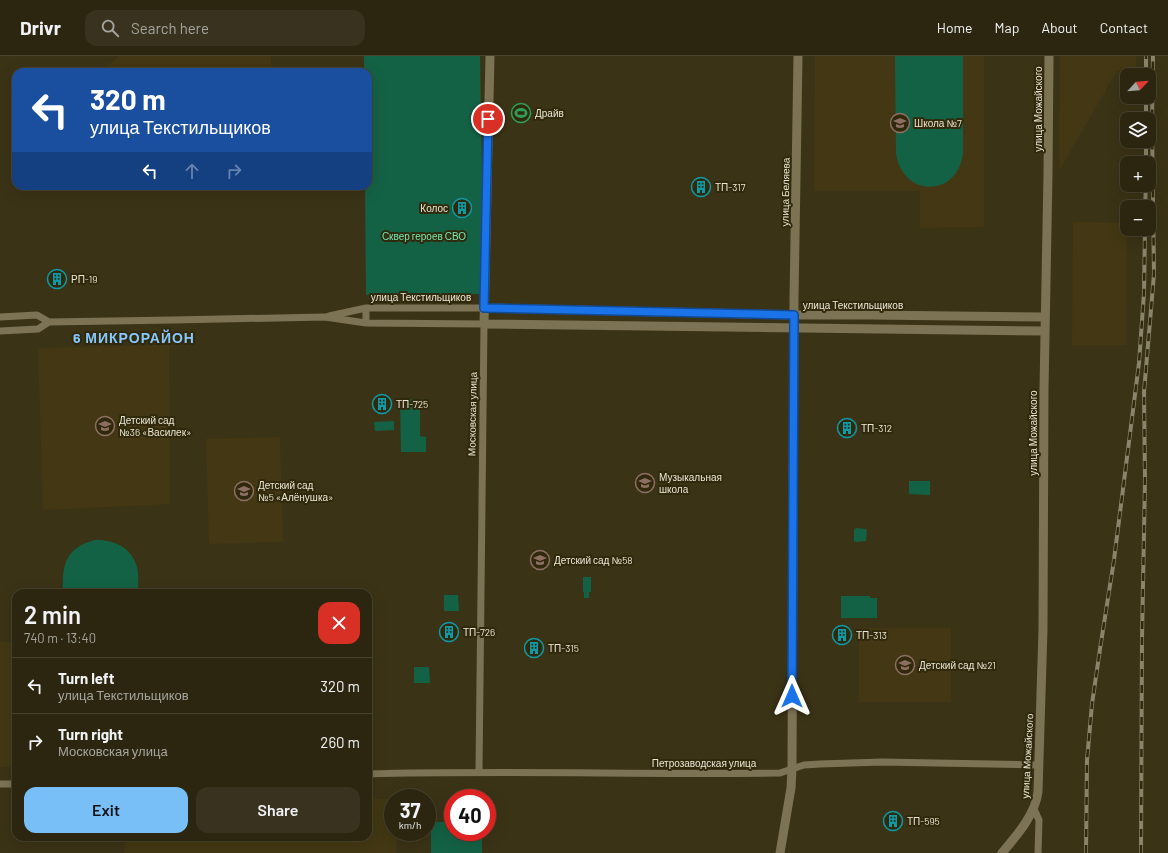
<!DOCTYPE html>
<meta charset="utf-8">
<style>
:root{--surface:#2c2610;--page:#38321e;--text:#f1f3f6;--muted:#a6a59f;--line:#484330;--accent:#78bff8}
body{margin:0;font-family:Barlow,sans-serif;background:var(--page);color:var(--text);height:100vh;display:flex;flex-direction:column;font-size:15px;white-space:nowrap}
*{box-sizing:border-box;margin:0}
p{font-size:13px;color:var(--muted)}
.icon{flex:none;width:22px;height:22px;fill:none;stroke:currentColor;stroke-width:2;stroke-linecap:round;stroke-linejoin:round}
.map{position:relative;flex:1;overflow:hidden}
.sheet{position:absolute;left:12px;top:533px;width:360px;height:252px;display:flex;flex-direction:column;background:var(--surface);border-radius:12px;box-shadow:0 4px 16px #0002,0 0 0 1px var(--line)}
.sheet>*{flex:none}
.top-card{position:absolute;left:12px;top:12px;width:360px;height:122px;border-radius:12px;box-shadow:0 4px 16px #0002,0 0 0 1px var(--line);background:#1a4fa0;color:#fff;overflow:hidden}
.needle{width:26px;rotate:64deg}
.buttons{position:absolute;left:1120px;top:12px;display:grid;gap:8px}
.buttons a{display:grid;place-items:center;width:36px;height:36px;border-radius:8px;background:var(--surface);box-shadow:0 4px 16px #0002,0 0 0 1px var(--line);font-size:20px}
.speed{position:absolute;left:384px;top:733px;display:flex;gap:8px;font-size:20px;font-weight:700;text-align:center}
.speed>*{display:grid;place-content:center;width:52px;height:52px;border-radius:50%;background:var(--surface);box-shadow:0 4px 16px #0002,0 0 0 1px var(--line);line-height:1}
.speed small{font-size:10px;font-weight:400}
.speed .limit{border:6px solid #d22;background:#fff;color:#111}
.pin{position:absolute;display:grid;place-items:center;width:34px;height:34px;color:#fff;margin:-17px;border:2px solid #fff;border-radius:50%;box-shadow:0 1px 4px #0007}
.me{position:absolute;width:44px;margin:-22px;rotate:0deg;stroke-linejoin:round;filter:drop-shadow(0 0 3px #0008)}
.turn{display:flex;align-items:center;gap:14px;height:84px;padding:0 12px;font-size:18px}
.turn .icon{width:52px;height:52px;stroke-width:2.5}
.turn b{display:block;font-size:28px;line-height:34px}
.lanes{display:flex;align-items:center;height:38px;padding:0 12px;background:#0003;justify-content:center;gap:20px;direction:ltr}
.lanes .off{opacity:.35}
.round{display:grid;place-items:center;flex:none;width:42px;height:42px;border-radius:12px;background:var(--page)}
.overview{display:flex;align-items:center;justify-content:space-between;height:68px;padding:0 12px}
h1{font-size:24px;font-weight:600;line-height:30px}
.button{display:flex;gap:8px;margin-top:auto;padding:8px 12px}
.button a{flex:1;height:46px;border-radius:12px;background:var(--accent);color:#111;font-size:16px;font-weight:600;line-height:46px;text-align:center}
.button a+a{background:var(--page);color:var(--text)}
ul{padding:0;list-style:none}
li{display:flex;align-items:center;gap:12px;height:56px;padding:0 12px;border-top:1px solid var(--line)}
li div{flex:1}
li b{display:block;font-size:15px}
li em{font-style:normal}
header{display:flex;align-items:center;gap:24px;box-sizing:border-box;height:56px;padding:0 20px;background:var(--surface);border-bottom:1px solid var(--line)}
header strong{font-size:19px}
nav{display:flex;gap:22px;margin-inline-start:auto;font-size:14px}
.search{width:280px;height:36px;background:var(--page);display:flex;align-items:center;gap:10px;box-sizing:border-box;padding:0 14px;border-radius:12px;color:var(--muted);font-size:15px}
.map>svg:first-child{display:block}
</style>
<header>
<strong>Drivr</strong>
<div class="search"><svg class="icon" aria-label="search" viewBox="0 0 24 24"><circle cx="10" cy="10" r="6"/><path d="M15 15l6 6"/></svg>Search here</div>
<nav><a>Home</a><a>Map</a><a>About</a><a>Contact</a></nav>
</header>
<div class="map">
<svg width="1168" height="797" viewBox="0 0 1168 797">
<rect width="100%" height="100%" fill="#3b3316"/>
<path fill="#433813" d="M 119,0 L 271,0 L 272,16 L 111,16 L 107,11 Z
M 815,0 L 984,0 L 984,171 L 920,172 L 920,135 L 814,135 Z
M 1060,0 L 1136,0 L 1136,15 L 1117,15 L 1059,115 Z
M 1073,166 L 1127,167 L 1126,289 L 1072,289 Z
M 169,289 L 170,448 L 43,454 L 38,292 Z
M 280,381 L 283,486 L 209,488 L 206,383 Z
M 859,572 L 951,572 L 951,646 L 859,646 Z
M 0,586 L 16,586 L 16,711 L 0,711 Z
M 393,742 L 393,776 L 398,776 L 396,797 L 124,797 L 126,781 L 368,781 L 368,743 L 401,742 Z"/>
<path fill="#146245" d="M 364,0 L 480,0 L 484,238 L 366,239 L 365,130 L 368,130 L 368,16 L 364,16 Z
M 895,0 L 963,0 L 963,97 C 958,142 902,142 896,97 Z
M 400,343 L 426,343 L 426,350 L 420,350 L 420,380 L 426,381 L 426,396 L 401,396 Z
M 394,365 L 394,374 L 375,375 L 374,366 Z
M 909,425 L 930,425 L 930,439 L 909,438 Z
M 856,472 L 866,473 L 867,475 L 866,485 L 856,486 L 854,485 L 854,474 Z
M 95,484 C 114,483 132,492 137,511 C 139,519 138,529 138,537 L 63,537 C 62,509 65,492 95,484 Z
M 583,521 L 591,521 L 591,536 L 589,536 L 589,542 L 584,542 L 584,536 L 583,536 Z
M 444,539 L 458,539 L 459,555 L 444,555 Z
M 841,540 L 870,540 L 870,542 L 877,542 L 877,562 L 841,562 Z
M 414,611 L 429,611 L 430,627 L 414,627 Z
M 431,766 L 453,766 L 453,776 L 482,776 L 482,797 L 431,797 Z"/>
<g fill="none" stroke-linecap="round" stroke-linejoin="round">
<path stroke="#7c7354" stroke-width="7" d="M 329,260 L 366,252 L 484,252
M 0,261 L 37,259 L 49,266
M 366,267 L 366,252
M 0,275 L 38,273 L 49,266 L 173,264 L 325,261 L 366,267 L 484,268 L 479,715
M 368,718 C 505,714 643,719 780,717 L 804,709 L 820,708 L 882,706 L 1039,709
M 0,728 L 16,728
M 1034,753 L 1039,764 L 1038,797"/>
<path stroke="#7c7354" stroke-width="9" d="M 490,0 L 484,268 L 1045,275
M 484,252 L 794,259 L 871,259 L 1045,261
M 780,797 L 791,732 L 792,713 L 794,243 L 798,0
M 1002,797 C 1017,779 1035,759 1038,736 L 1043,573 L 1044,333 L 1048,118 L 1049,0"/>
<g stroke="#8a846c" stroke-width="4">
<path id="rail" d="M 1146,19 L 1146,0
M 1146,63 L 1146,41
M 1146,107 L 1146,85
M 1145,151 L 1146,129
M 1086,797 L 1087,704 L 1092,648 L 1100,593 L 1114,504 L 1139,307 L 1144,237 L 1145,173
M 1141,797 L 1142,582 L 1145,424 L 1144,336 L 1154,218 L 1152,68 L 1153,0"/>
</g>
<use href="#rail" stroke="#31290c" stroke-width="2.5" stroke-dasharray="8" stroke-linecap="butt"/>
</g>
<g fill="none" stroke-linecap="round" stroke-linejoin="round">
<g stroke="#114b97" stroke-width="10">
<path id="route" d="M 488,63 L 484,252 L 794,259 L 792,640"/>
</g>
<use href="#route" stroke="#1a73e8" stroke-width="7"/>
</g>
<defs>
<g id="stadium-ring" transform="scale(1)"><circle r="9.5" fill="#31290c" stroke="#2e9e5b" stroke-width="1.5"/><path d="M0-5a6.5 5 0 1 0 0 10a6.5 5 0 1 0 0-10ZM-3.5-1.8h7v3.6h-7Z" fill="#2e9e5b"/></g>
<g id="school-ring" transform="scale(1)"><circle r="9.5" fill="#31290c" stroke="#8d6e63" stroke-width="1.5"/><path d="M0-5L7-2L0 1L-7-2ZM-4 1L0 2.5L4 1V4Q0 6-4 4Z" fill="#8d6e63"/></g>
<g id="building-ring" transform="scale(1)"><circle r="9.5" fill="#31290c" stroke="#0f9aa8" stroke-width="1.5"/><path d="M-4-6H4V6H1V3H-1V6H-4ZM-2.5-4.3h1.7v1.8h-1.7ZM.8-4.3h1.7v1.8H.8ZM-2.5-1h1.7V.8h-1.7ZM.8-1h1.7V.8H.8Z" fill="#0f9aa8"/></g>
</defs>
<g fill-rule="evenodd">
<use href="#stadium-ring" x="521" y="57"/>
<use href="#school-ring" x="900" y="67"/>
<use href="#building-ring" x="701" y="131"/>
<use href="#building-ring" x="462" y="152"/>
<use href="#building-ring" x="57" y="223"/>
<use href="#building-ring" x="382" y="348"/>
<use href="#school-ring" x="105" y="370"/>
<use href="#building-ring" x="847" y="372"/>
<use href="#school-ring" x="645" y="427"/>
<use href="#school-ring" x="244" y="435"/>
<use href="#school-ring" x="540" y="504"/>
<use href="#building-ring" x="449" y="576"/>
<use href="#building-ring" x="842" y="579"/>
<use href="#building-ring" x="534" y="592"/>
<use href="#school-ring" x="905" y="609"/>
<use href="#building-ring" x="893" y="765"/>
</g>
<g text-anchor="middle" stroke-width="4" stroke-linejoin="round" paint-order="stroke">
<g font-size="10" fill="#ebe6d5" stroke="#31290c">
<text transform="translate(1038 53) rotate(-90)" y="4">улица Можайского</text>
<text transform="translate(785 136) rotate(-89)" y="4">улица Беляева</text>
<text x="421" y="245">улица Текстильщиков</text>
<text x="853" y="253">улица Текстильщиков</text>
<text transform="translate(472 358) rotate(-89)" y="4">Московская улица</text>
<text transform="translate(1033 377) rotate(-90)" y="4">улица Можайского</text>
<text transform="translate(1027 700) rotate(-87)" y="4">улица Можайского</text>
<text x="704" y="711">Петрозаводская улица</text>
</g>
<g font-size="10" fill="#ebe6d5" stroke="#31290c" text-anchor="start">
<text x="535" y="61">Драйв</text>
<text x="914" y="71">Школа №7</text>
<text x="715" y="135">ТП-317</text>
<text x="448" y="156" text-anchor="end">Колос</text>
<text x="71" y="227">РП-19</text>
<text x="396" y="352">ТП-725</text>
<text x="119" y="368">Детский сад<tspan x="119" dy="12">№36 «Василек»</tspan></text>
<text x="861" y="376">ТП-312</text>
<text x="659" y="425">Музыкальная<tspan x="659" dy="12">школа</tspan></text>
<text x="258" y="433">Детский сад<tspan x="258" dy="12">№5 «Алёнушка»</tspan></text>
<text x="554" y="508">Детский сад №58</text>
<text x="463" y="580">ТП-726</text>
<text x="856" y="583">ТП-313</text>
<text x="548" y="596">ТП-315</text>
<text x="919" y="613">Детский сад №21</text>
<text x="907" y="769">ТП-595</text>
</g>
<g font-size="10" fill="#77eab8" stroke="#31290c">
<text x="424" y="184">Сквер героев СВО</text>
</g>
<g font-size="14" font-weight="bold" letter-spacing="1" fill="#87c8fd" stroke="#31290c">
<text x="134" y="287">6 МИКРОРАЙОН</text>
</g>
</g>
</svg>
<div class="buttons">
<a><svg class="needle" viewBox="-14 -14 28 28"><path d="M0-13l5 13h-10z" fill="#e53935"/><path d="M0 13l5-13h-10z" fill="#a6a59f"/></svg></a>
<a><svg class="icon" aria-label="layers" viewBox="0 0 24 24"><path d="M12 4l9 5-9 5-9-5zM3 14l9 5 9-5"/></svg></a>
<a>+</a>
<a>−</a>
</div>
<div class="speed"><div>37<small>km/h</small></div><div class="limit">40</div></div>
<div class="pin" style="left:488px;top:63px;background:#d93025"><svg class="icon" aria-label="arrive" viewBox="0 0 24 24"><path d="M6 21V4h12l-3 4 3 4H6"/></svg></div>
<svg class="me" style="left:792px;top:640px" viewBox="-20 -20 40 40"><path d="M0-17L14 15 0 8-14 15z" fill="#1a73e8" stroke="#fff" stroke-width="4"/></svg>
<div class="top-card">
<div class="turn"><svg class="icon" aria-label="left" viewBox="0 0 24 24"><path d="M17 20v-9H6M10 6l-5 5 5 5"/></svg><div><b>320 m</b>улица Текстильщиков</div></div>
<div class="lanes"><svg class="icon" aria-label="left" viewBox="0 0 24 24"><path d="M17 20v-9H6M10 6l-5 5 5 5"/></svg><svg class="icon off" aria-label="ahead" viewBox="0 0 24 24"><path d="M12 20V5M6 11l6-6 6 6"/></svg><svg class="icon off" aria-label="right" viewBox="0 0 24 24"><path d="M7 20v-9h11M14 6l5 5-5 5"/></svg></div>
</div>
<section class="sheet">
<div class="overview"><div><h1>2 min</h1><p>740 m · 13:40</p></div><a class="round" style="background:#d93025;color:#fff"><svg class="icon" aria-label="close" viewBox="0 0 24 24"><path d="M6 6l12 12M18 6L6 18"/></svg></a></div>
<ul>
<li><svg class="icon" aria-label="left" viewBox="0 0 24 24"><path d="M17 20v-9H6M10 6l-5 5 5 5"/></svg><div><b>Turn left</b><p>улица Текстильщиков</p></div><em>320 m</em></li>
<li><svg class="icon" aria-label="right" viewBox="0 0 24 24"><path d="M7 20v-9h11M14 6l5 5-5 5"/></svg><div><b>Turn right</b><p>Московская улица</p></div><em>260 m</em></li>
</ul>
<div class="button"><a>Exit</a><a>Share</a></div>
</section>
</div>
